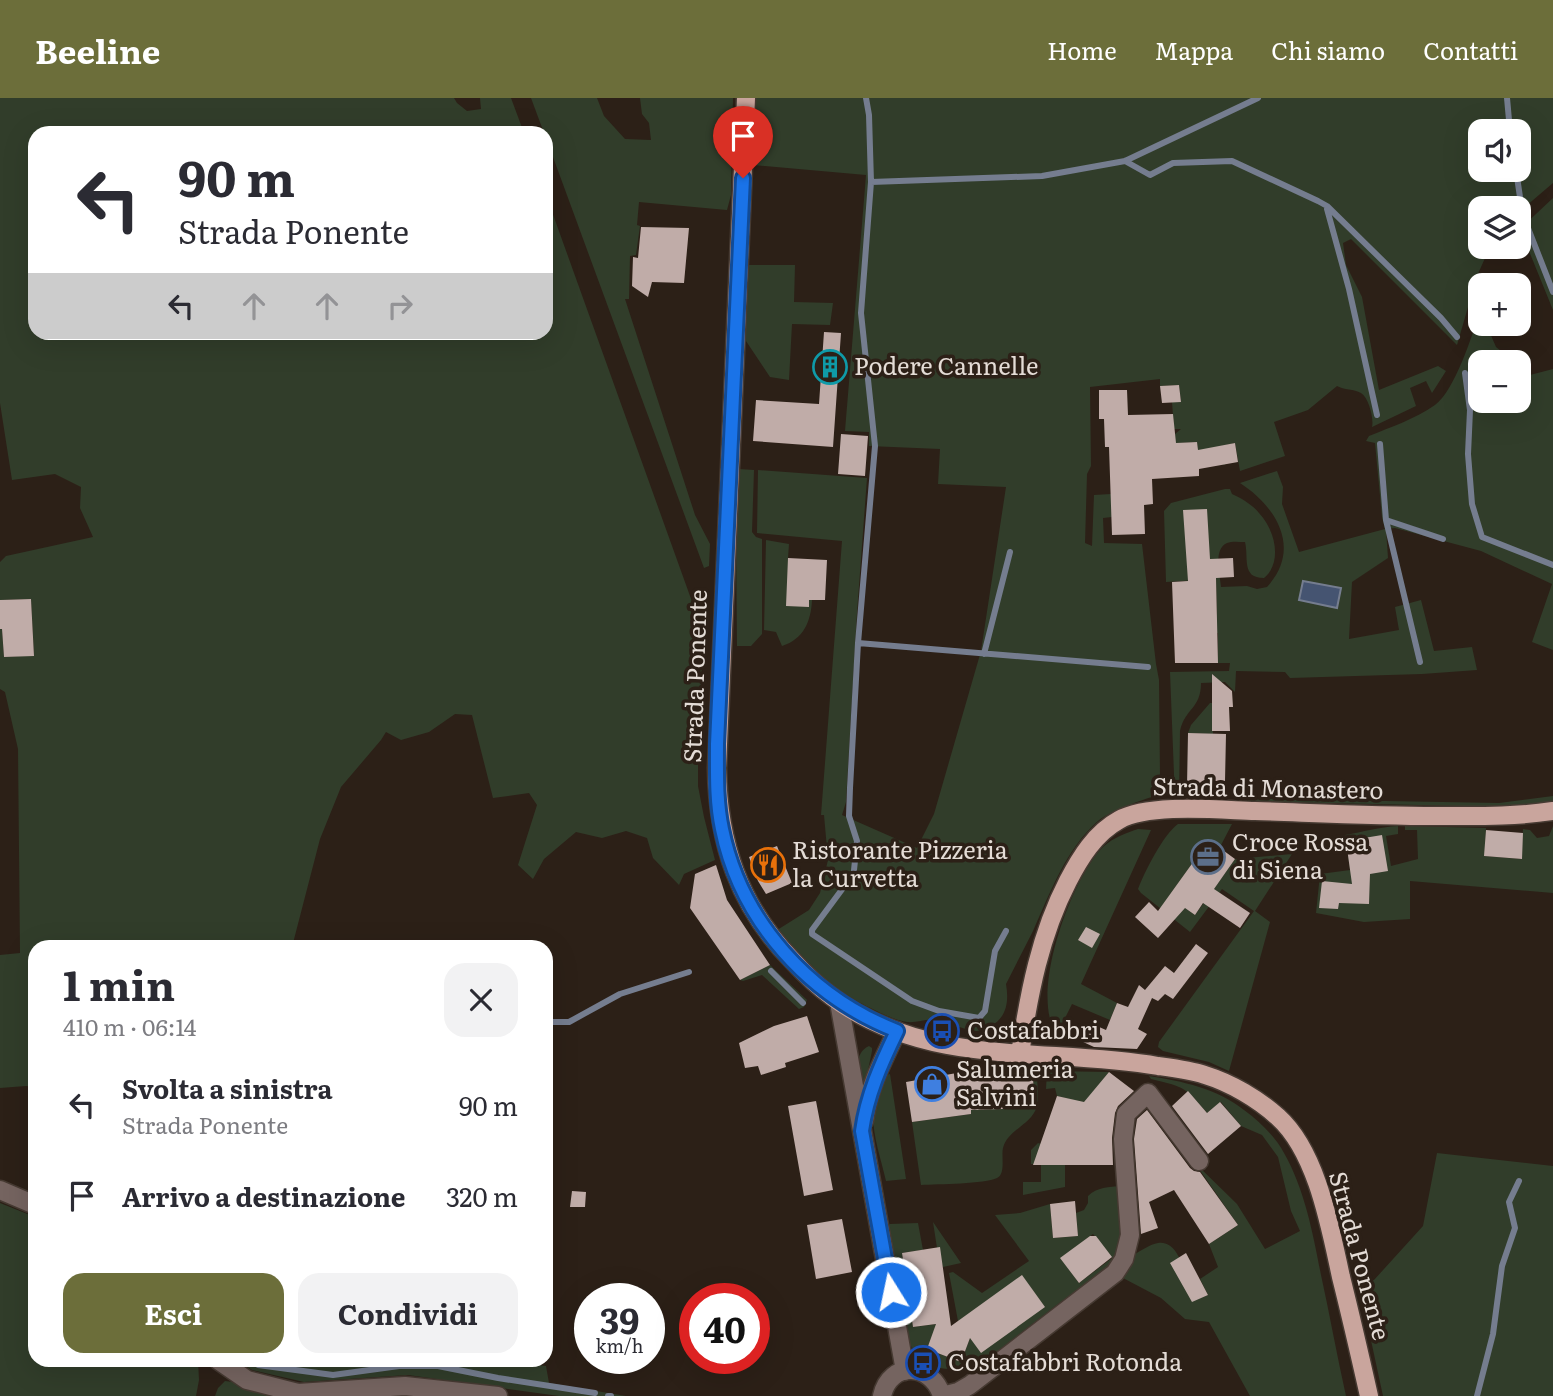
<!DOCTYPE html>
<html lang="it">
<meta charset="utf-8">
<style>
:root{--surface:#fff;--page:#f2f2f3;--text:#2b2b33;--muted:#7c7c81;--accent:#6c6e3a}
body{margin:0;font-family:Literata,serif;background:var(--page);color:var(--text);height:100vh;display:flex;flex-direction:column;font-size:26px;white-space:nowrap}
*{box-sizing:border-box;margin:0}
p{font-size:23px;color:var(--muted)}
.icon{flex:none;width:38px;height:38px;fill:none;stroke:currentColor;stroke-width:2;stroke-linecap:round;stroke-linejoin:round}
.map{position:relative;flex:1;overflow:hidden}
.drawer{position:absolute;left:28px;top:842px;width:525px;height:427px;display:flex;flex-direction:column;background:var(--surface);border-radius:21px;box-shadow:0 7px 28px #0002}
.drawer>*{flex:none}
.guide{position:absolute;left:28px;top:28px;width:525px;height:214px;border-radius:21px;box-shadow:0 7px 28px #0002;background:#fff;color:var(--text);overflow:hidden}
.controls{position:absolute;left:1468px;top:21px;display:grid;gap:14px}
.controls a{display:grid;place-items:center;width:63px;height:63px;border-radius:14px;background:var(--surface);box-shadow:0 7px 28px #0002;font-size:35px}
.speed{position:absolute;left:574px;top:1185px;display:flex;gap:14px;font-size:35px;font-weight:700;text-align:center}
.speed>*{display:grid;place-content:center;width:91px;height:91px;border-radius:50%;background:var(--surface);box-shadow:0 7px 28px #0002;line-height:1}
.speed small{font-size:18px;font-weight:400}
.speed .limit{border:10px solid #d22;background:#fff;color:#111}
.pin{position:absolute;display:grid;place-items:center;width:60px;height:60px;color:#fff;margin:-72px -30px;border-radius:50% 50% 50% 0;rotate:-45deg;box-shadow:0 0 7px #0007}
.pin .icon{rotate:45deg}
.me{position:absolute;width:77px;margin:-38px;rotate:350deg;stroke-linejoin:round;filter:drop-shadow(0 0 5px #0008)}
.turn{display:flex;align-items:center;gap:24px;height:147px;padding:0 35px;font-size:32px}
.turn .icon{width:91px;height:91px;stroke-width:2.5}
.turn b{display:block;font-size:49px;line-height:60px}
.lanes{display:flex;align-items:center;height:66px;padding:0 35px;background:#0003;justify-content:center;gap:35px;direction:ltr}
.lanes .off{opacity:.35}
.round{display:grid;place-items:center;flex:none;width:74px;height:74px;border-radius:21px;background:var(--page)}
.overview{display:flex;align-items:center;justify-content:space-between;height:119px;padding:0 35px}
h1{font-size:42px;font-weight:700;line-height:52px}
.button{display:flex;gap:14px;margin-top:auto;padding:14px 35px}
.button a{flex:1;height:80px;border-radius:21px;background:var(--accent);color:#fff;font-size:28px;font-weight:700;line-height:80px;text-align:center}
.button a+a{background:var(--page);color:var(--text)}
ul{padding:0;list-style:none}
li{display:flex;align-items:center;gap:21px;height:91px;padding:0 35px}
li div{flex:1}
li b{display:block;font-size:26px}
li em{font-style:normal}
header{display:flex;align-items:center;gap:42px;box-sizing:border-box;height:98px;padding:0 35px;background:var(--accent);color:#fff}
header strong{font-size:33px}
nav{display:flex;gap:38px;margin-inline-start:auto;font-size:24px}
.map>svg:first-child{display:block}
</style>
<header>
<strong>Beeline</strong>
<nav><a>Home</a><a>Mappa</a><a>Chi siamo</a><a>Contatti</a></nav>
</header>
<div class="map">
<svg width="1553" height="1298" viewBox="0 0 1553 1298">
<rect width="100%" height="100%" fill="#2c2017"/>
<path fill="#313d2a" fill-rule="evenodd" d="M 0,0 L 454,0 L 457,5 L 467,13 L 481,11 L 480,0 L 511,0 L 524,35 L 35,35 L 35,234 L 546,234 L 546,97 L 704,537 L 698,638 L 698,688 L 704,719 L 715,762 L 684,776 L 679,787 L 653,760 L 647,740 L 626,733 L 602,740 L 576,734 L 544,761 L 533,781 L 518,767 L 537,707 L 529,695 L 493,700 L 472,617 L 455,616 L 429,634 L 401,642 L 386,634 L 381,642 L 341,689 L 320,741 L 292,849 L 35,849 L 35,989 L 26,988 L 0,990 L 0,857 L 20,855 L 18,651 L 5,594 L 0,591 L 0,531 L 2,531 L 4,559 L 34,557 L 31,501 L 1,502 L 0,516 L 0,464 L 6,458 L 93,439 L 80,410 L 81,389 L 55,376 L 12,382 L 0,305 Z
M 531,0 L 597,0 L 604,18 L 625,41 L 651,42 L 649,25 L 642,16 L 640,0 L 733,0 L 731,97 L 727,112 L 639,104 L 637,127 L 640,128 L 636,157 L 630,158 L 629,201 L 625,201 L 695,417 L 710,446 L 709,468 L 704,470 L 546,40 L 546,35 L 544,35 Z
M 756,0 L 1553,0 L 1553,85 L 1519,114 L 1519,110 L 1480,110 L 1480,149 L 1490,149 L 1477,178 L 1457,247 L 1351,141 L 1343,145 L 1346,167 L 1362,199 L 1379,292 L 1438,268 L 1446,273 L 1432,295 L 1426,283 L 1410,290 L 1416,308 L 1372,329 C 1374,321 1369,300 1361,295 C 1354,291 1344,292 1337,288 L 1308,312 L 1274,324 L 1285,358 L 1240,373 L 1235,345 L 1222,348 L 1225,367 L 1216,364 L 1199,366 L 1197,344 L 1163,346 L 1181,331 L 1174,331 L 1172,304 L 1181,304 L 1179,287 L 1160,288 L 1160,281 L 1090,289 L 1091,368 L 1087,376 L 1085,445 L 1092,448 L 1094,397 L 1111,396 L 1112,419 L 1103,420 L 1104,445 L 1142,446 L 1156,566 L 1159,582 L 1160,679 L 1152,699 C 1138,703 1109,714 1098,723 C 1066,751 1050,795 1033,833 C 1024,851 1015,868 1006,886 C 1009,903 1007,919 991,928 C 987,931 982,933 976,933 C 962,932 948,923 934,922 C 925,921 916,925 907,924 C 891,922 858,904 843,895 C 816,878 796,856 774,834 L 809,812 L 820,795 L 828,762 L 824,717 L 821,717 L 842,443 L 757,435 L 758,372 L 867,380 L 857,515 L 846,704 L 842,717 L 917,750 L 934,716 L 981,553 L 1006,389 L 938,386 L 940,351 L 869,348 L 869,334 L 845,333 L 866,77 L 753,67 ZM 1480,33 L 1519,33 L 1519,72 L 1480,72 Z
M 1553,100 L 1553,212 L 1520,131 Z
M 748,167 L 795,167 L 794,204 L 833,205 L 830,227 L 792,226 L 789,282 L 770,279 L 744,240 Z
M 1480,213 L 1480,226 L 1486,226 L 1496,249 L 1515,264 L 1480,264 L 1480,303 L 1519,303 L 1519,268 L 1530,277 L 1553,271 L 1553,552 L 1532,544 L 1552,486 L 1481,453 L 1395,430 L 1386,431 L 1388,460 L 1352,484 L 1349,541 L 1399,532 L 1395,509 L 1421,502 L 1434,553 L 1472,549 L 1477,572 L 1422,576 L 1290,580 L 1285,574 L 1236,573 L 1235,594 L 1225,584 L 1201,585 C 1201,611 1185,610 1180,633 L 1179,702 L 1175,702 L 1170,574 L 1229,573 L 1230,565 L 1218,565 L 1218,535 L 1203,535 L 1217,516 L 1216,481 L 1166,484 L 1164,413 L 1171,405 L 1225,391 L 1230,391 L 1232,396 C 1241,400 1253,407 1259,415 C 1275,432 1283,464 1264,480 C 1241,480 1249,460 1245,444 C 1239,444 1232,443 1227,445 C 1213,451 1220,476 1221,489 L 1247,488 L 1257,491 L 1267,489 C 1302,451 1277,409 1240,385 L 1277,373 L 1283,389 L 1282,406 L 1299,454 L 1385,431 L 1382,419 L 1375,345 L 1366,343 L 1369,338 C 1391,329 1415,321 1435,307 C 1455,292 1472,238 1480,213 Z
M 739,371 L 754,372 L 752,434 L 756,439 L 762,441 L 762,536 L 751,548 L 737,548 L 736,436 Z
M 766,442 L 789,446 L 788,460 L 809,502 L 812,502 C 811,523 804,541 782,548 L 776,534 L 764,532 Z
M 1210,605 L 1212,605 L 1213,636 L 1188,635 L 1191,627 Z
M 1553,698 L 1553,703 L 1527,708 L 1509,709 L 1234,703 L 1266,701 L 1499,705 Z
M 1178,726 L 1232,726 L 1220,749 L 1209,742 L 1169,798 L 1195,817 L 1235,761 L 1292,756 L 1255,813 L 1270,824 L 1229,973 L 1209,964 L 1163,953 L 1158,949 L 1159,944 L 1254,813 L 1222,791 L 1190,834 L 1141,795 L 1138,791 C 1145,773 1163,737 1178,726 Z
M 1398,728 L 1398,736 L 1386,738 L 1391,768 L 1418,761 L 1417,732 L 1405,732 L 1405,728 L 1486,730 L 1485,758 L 1521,761 L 1523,731 L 1530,732 L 1537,740 L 1549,738 L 1553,728 L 1553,795 L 1410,783 L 1410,821 L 1364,824 L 1316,815 L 1320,776 L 1350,772 L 1345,737 C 1363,734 1379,729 1398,728 Z
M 1138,731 L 1151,732 L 1081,886 L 1117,905 L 1110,922 L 1072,906 L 1057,936 C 1028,898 1072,778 1104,748 C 1113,740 1126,735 1138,731 Z
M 770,867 L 807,902 L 804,909 L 799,911 L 762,877 L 743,883 L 740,882 Z
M 869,948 L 872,950 L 872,953 L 863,996 C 860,980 851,956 869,948 Z
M 993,972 L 995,1011 L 1034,1009 L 1033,974 L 1037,975 C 1037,985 1039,998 1037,1008 C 1032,1027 1008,1031 1003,1050 C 1001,1058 1006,1076 997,1080 C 985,1086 938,1086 921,1087 L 912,1024 L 971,1016 L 968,973 Z
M 1047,973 L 1109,974 L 1084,1005 L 1057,998 L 1055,990 L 1046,991 Z
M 890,976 L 906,1081 L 886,1083 C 881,1061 872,1036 873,1013 C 874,1000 881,988 886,977 Z
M 1149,978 C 1182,983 1218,991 1244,1012 C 1259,1023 1275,1038 1284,1055 C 1305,1092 1313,1136 1321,1177 C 1330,1218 1337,1258 1346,1298 L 1250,1298 L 1209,1224 L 1185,1221 L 1161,1200 L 1123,1180 L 1131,1166 L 1133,1157 C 1141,1153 1150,1146 1158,1145 C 1182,1141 1188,1188 1192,1203 L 1208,1197 L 1200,1181 L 1218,1169 L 1209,1146 L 1238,1127 L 1195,1065 L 1237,1106 L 1265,1151 L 1300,1133 L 1291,1113 L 1278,1059 L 1262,1037 L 1241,1028 L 1221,1004 L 1207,1015 C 1185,989 1185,989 1151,981 Z
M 1038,1045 L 1065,1054 L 1065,1089 L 1023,1097 L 1023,1084 L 1041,1084 L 1041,1067 L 1031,1066 L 1031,1052 Z
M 1437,1055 L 1553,1068 L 1553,1298 L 1383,1298 L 1358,1182 L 1374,1182 L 1423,1128 Z
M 1121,1088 L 1125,1139 L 1115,1164 L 1058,1206 L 981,1266 L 977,1262 C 969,1266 961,1271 951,1271 C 930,1272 912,1256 906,1237 C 902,1226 902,1214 900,1204 L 909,1202 L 913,1229 L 937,1226 L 927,1251 L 961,1264 L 970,1240 L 958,1223 L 949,1175 L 953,1174 L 982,1195 L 1029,1163 L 995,1117 L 1020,1115 L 1050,1106 L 1053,1140 L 1078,1138 L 1076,1115 L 1084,1112 L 1088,1105 L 1088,1098 C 1097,1089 1109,1089 1121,1088 ZM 1093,1136 L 1112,1160 L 1079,1185 L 1061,1160 Z
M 0,1105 L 35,1119 L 35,1262 L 198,1262 L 199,1282 L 196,1298 L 0,1298 Z
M 933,1124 L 961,1165 L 943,1169 L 937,1150 Z
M 918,1125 L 923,1152 L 902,1155 L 904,1173 L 896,1174 L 888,1127 L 890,1126 Z
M 237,1262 L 493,1262 L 546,1268 L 549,1285 L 626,1298 L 559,1298 L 408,1277 L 304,1284 L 252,1272 Z
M 225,1283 L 233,1284 L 244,1288 L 282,1298 L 215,1298 L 218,1290 Z"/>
<path fill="#455471" stroke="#757d8f" stroke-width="2" d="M 1303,483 L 1341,490 L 1337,510 L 1299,502 Z"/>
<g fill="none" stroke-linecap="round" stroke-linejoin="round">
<path stroke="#757d8f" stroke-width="6" d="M 866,0 L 869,17 L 871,84 L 861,215 L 875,348 L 858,545 L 850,690 L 849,718 L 857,743 L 853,782 L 846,786 L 812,832 L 812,836 L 912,903 L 939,913 L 979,920 L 985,913 L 995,853 L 1006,833
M 1507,0 L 1510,33
M 1125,63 L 1150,77 L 1173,65 L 1232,63 L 1318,103 L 1327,108 L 1441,220 L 1457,239
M 1516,72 L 1521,106
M 871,84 L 1042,78 L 1125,63 L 1258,0
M 1327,111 L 1349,191 L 1377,317
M 1528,130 L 1553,194
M 1465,275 L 1470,312 L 1468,356 L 1472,406 L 1482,439 L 1553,467
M 1380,346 L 1386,422 L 1420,564
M 1386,422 L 1443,441
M 858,545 L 1148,569
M 984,556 L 1010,454
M 771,873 L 803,905
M 546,924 L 569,924 L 620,896 L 689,874
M 258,1267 L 333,1277 L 399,1268 L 438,1268 L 498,1280 L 595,1295
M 608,1298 L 611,1298
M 1477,1298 L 1493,1236 L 1502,1168 L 1515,1130 L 1509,1104 L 1519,1083"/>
</g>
<path fill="#c0aca8" d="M 641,129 L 689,130 L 684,185 L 652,184 L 648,199 L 632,188 L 633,159 L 638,160 Z
M 824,234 L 841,235 L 833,349 L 753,343 L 756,302 L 819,306 Z
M 1179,287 L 1181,304 L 1162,305 L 1160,288 Z
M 1099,292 L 1127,292 L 1128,317 L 1173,316 L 1176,345 L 1197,344 L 1198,352 L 1235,345 L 1238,364 L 1199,371 L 1199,378 L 1152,381 L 1153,406 L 1144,407 L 1145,436 L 1112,437 L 1109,349 L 1105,349 L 1104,321 L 1099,321 Z
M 841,336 L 868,338 L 865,378 L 838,376 Z
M 1207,411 L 1210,461 L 1233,460 L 1234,479 L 1216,480 L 1218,565 L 1175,565 L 1172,484 L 1188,483 L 1183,412 Z
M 788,460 L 827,462 L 825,502 L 809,502 L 809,509 L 786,508 Z
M 31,501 L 34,558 L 4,559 L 2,531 L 0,531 L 0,502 Z
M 1212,576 L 1232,593 L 1233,609 L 1229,609 L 1230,633 L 1212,633 Z
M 1188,635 L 1226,636 L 1225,683 L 1210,683 L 1210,688 L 1187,688 Z
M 1486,732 L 1523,735 L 1522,761 L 1484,758 Z
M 1382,737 L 1388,773 L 1370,776 L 1369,806 L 1339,805 L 1338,811 L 1319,810 L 1322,783 L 1352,786 L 1346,743 Z
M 1209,742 L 1235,761 L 1214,791 L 1250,815 L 1240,830 L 1203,805 L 1195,817 L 1185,810 L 1158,840 L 1135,819 L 1149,804 L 1158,813 Z
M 777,748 L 792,785 L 766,796 L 758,783 L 749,759 Z
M 716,767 L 727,802 L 770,867 L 740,882 L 690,810 L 695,776 Z
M 1086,829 L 1100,836 L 1092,850 L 1078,842 Z
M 1196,846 L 1208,855 L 1173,901 L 1165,896 L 1158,903 L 1152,900 L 1138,931 L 1147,936 L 1137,951 L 1094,949 L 1081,943 L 1090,925 L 1106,932 L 1117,905 L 1128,909 L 1139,887 L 1145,892 L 1165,868 L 1174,875 Z
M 807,918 L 819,954 L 785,965 L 786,969 L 761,977 L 758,968 L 745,970 L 739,945 L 774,928 Z
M 968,973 L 968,976 L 1033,974 L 1034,1010 L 971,1012 L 971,1016 L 912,1024 L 906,984 Z
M 1109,974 L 1134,993 L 1118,1008 L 1115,1015 L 1112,1040 L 1113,1067 L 1033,1067 L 1057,998 L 1084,1004 Z
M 1188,993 L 1207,1015 L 1220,1004 L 1241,1028 L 1208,1056 L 1172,1008 Z
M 816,1003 L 833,1092 L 804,1098 L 788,1008 Z
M 1147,1012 L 1190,1070 L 1194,1073 L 1200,1074 L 1238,1127 L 1209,1146 L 1174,1092 L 1149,1104 L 1158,1130 L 1141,1136 L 1134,1041 L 1137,1021 Z
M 572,1093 L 586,1094 L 585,1109 L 570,1109 Z
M 1075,1103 L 1078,1138 L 1053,1140 L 1050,1106 Z
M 842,1121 L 852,1174 L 816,1181 L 807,1127 Z
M 1090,1138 L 1096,1138 L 1112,1159 L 1079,1185 L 1060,1160 Z
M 940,1149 L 951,1228 L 1022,1177 L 1045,1209 L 981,1255 L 970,1240 L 961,1264 L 927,1251 L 936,1226 L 913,1229 L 902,1155 Z
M 1186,1155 L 1208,1197 L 1192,1204 L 1170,1165 Z"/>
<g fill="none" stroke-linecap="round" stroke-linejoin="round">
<g stroke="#463a32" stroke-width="21">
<path id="minor" d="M 839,904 L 905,1273
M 864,1023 C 868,991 883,962 897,933
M 0,1092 L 35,1107
M 218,1262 L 247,1282 L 298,1295 L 405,1288 L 498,1298
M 882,1298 C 890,1262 932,1265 942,1298
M 942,1298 L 958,1294 L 970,1287 L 1115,1175 L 1124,1161 L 1130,1137 L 1123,1041 L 1126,1016 L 1148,995 L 1199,1063"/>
</g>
<g stroke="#463a32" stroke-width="21">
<path id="major" d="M 746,0 L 717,670 C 718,745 739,808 792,862 C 804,875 817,888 831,898 C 864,923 906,939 947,947 C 1017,960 1088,956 1158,968 C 1173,970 1190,972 1205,977 C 1231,985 1258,1001 1278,1019 C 1317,1054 1330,1129 1341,1179 C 1351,1219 1360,1258 1369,1298
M 1020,956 C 1029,895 1040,837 1068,783 C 1080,760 1095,735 1119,722 C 1149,705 1220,712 1255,713 C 1316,715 1376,718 1436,718 C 1476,718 1514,719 1553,713"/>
</g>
<use href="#minor" stroke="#756460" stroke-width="18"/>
<use href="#major" stroke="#c9a59d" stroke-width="18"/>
</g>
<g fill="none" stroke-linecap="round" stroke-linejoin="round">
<g stroke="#114b97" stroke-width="18">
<path id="route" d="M 743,80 L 717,646 C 717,674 716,703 722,731 C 741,824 810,899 897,933 C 881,966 867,997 862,1033 L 891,1194"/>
</g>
<use href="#route" stroke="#1a73e8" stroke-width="12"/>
</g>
<defs>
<g id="building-ring" transform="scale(1.75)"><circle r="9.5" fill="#2c2017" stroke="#0f9aa8" stroke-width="1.5"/><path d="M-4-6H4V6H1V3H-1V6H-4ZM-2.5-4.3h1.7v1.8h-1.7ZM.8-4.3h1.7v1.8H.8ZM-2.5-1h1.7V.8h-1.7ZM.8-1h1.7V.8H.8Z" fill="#0f9aa8"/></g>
<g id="office-ring" transform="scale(1.75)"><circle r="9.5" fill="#2c2017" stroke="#5c6f8a" stroke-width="1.5"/><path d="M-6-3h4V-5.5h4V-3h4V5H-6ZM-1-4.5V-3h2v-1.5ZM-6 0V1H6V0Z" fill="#5c6f8a"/></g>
<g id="restaurant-ring" transform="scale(1.75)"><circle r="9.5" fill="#2c2017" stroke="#e8710a" stroke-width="1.5"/><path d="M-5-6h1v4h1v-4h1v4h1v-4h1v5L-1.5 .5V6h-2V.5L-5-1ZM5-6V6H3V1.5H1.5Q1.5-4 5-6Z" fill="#e8710a"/></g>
<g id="bus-ring" transform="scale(1.75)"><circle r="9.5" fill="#2c2017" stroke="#1a4fb4" stroke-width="1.5"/><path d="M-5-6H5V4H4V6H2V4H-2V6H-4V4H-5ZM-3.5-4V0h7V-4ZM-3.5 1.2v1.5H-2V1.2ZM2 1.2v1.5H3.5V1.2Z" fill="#1a4fb4"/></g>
<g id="shop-ring" transform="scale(1.75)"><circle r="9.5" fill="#2c2017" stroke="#3f7fe0" stroke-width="1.5"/><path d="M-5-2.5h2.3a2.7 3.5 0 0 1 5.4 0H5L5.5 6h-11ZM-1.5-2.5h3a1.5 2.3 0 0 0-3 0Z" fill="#3f7fe0"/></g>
</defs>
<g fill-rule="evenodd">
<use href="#building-ring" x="830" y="269"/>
<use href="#office-ring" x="1208" y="759"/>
<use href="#restaurant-ring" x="768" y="767"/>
<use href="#bus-ring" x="942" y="933"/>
<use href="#shop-ring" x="932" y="986"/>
<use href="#bus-ring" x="923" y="1265"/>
</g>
<g text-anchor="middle" stroke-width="7" stroke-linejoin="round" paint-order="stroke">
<g font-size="24" fill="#e4dcd6" stroke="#2c2017" text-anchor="start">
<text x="854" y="277">Podere Cannelle</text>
<text x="1232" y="753">Croce Rossa<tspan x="1232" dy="28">di Siena</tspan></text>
<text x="792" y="761">Ristorante Pizzeria<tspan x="792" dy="28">la Curvetta</tspan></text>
<text x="967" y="941">Costafabbri</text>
<text x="956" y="980">Salumeria<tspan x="956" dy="28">Salvini</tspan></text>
<text x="948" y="1273">Costafabbri Rotonda</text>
</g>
<g font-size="24" fill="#e4dcd6" stroke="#2c2017">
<text transform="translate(696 578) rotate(-88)" y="8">Strada Ponente</text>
<text transform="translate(1268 691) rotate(1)" y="8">Strada di Monastero</text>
<text transform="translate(1359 1158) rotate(75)" y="8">Strada Ponente</text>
</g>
</g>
</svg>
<div class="controls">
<a><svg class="icon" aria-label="sound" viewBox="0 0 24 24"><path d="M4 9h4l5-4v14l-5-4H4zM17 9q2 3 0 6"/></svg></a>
<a><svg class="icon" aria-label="layers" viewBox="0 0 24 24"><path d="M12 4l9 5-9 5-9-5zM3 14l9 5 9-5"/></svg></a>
<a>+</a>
<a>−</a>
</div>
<div class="speed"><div>39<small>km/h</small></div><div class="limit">40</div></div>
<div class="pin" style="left:743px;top:80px;background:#d93025"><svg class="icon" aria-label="arrive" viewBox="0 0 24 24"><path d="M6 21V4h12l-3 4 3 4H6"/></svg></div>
<svg class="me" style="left:891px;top:1194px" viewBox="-20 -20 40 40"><circle r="17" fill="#1a73e8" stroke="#fff" stroke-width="3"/><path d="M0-11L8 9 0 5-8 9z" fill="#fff"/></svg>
<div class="guide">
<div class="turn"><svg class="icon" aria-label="left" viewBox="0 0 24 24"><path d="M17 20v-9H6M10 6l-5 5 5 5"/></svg><div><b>90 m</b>Strada Ponente</div></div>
<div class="lanes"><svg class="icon" aria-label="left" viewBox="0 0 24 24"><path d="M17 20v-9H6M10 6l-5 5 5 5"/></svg><svg class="icon off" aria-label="ahead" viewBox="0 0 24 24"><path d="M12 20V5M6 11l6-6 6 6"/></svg><svg class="icon off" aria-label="ahead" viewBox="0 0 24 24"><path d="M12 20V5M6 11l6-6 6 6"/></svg><svg class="icon off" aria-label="right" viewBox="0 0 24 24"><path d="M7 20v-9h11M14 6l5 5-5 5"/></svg></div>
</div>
<section class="drawer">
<div class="overview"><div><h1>1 min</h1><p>410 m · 06:14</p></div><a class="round"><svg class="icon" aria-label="close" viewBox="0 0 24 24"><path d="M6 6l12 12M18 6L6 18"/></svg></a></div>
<ul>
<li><svg class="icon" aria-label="left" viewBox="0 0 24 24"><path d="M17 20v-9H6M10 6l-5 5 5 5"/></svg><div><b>Svolta a sinistra</b><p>Strada Ponente</p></div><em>90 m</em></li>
<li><svg class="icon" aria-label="arrive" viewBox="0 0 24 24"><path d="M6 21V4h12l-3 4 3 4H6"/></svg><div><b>Arrivo a destinazione</b></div><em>320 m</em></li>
</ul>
<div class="button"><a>Esci</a><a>Condividi</a></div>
</section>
</div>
